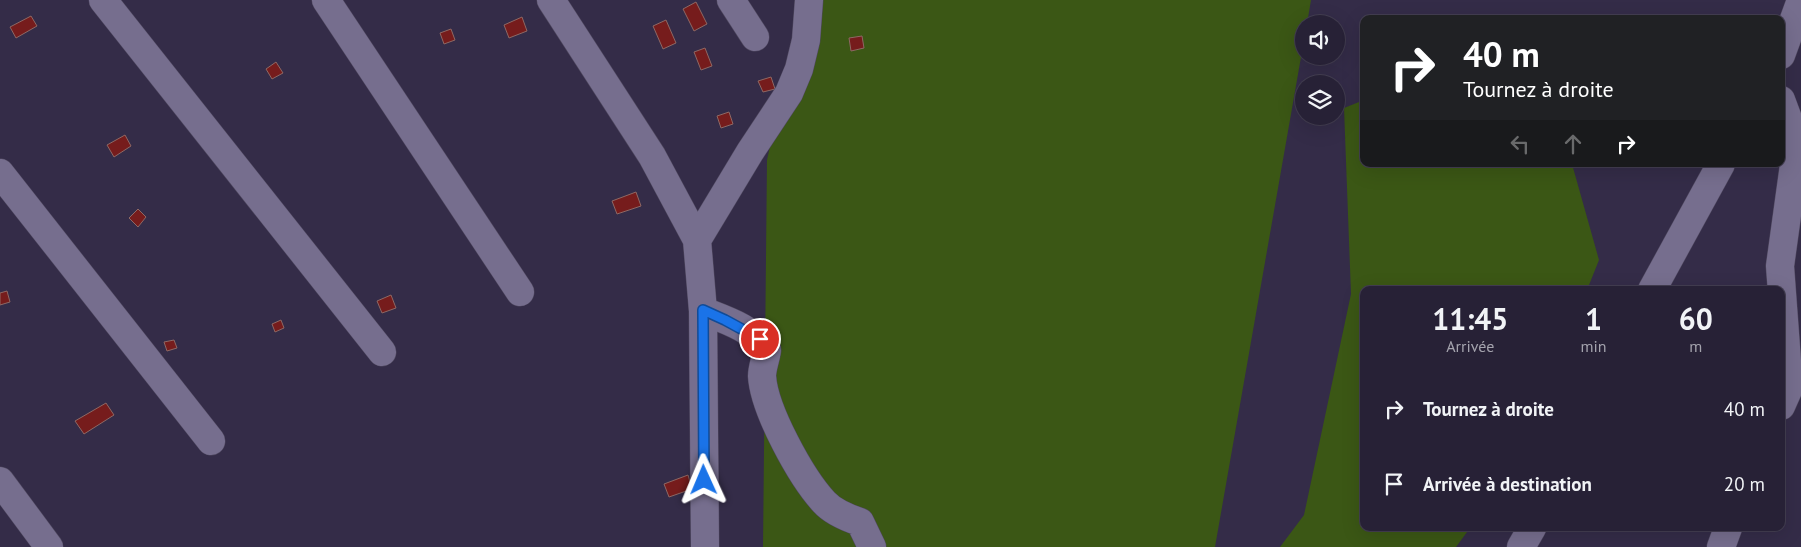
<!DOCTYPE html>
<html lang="fr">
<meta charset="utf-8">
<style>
:root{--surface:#272136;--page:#332e42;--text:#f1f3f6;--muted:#a4a3ad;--line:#433e51}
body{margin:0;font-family:"PT Sans",sans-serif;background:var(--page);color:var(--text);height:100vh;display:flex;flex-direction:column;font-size:19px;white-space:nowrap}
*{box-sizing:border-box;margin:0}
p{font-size:16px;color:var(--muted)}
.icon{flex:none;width:28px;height:28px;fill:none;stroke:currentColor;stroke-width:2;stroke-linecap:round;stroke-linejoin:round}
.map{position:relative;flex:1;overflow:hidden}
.panel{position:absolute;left:1360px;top:286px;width:425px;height:245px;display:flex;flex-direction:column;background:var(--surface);border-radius:10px;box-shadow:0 5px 20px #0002,0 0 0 1px var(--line)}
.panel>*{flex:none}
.top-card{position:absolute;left:1360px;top:15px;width:425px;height:152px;border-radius:10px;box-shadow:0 5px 20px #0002,0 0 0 1px var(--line);background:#202124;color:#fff;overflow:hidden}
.fabs{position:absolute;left:1295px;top:15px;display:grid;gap:10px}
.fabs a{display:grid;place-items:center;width:50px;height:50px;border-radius:50%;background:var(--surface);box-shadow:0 5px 20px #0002,0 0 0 1px var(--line);font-size:25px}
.pin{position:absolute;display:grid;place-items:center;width:42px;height:42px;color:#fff;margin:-21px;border:2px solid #fff;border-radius:50%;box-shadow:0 1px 5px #0007}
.me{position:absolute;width:55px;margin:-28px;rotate:359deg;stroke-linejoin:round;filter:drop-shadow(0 0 4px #0008)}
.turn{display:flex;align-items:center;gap:18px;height:105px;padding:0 20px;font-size:22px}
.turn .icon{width:65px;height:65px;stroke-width:2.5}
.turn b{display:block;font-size:35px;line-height:42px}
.lanes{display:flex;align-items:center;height:48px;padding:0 20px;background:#0003;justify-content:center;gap:25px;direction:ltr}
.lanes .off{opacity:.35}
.eta{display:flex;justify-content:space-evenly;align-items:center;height:85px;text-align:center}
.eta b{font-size:30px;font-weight:700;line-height:35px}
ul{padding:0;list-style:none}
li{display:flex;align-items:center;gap:15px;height:75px;padding:0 20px}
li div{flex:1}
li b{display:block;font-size:19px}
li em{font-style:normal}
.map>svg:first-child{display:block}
</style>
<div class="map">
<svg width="1801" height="547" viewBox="0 0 1801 547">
<rect width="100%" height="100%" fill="#342c48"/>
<path fill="#3b5715" d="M 802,0 L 1311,0 L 1307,24 L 1304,24 L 1304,40 L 1215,547 L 763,547 L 767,160 Z
M 1364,100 L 1364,164 L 1572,164 L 1599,260 L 1587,290 L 1364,290 L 1364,528 L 1470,528 L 1456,547 L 1280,547 L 1304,515 L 1351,294 L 1344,108 Z"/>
<path fill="#761c1c" stroke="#8e6864" d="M 696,2 L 707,24 L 694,31 L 683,9 Z
M 31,16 L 37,26 L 16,38 L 10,27 Z
M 522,17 L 527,31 L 509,38 L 504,25 Z
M 666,20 L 676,43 L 663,49 L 653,26 Z
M 451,29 L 455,40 L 444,44 L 440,33 Z
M 862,36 L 864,48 L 851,51 L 849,38 Z
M 705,48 L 712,66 L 701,70 L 694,52 Z
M 276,62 L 283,73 L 272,79 L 266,69 Z
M 771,77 L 775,89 L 763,92 L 758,81 Z
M 729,112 L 733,124 L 721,128 L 717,116 Z
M 125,135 L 131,146 L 114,157 L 107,145 Z
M 636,192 L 641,206 L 617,214 L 612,201 Z
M 138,209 L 146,217 L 138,227 L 129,218 Z
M 7,291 L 10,302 L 0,305 L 0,293 Z
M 391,295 L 396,308 L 382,313 L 377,301 Z
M 281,320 L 284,328 L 275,332 L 272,324 Z
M 174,340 L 177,348 L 167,351 L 164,342 Z
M 106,403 L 114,415 L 84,434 L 75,421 Z
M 688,475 L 692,489 L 669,497 L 664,484 Z"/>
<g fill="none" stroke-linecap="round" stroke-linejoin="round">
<g stroke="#504960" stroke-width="29">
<path id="minor" d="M 103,0 L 382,352
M 326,0 L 520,292
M 551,0 L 652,156 L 697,240
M 731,0 L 755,37
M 1781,55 L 1801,0
M 1781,100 L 1797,143 L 1780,266 L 1789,388 L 1781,406
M 0,173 L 211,441
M 1652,290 L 1721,164
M 703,311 C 726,320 754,329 767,350 C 766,358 762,368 762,376 C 764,410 801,477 824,502 C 833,512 848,518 860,522 L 872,547
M 0,481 L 49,547
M 705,547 L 703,311 L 697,240 L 750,152 L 789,93 L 799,69 L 806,40 L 809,0
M 1521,547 L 1532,528
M 1721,547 L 1728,528"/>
</g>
<use href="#minor" stroke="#766e8e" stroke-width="28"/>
</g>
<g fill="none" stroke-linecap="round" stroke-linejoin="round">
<g stroke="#114b97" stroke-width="12">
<path id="route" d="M 704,480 L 703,310 L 725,320 L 760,339"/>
</g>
<use href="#route" stroke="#1a73e8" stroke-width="9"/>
</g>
</svg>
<div class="fabs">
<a><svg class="icon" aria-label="sound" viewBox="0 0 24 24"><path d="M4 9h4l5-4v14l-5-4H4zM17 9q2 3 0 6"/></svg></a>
<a><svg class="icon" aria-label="layers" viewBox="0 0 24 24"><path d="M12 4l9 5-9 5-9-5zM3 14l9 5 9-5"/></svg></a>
</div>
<div class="pin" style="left:760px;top:339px;background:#d93025"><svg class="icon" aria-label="arrive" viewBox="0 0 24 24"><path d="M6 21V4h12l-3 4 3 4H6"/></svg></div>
<svg class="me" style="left:704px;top:480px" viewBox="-20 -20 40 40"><path d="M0-17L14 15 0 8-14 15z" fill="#1a73e8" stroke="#fff" stroke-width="4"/></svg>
<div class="top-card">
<div class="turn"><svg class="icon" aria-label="right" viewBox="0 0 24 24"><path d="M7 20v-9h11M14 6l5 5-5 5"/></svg><div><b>40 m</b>Tournez à droite</div></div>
<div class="lanes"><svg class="icon off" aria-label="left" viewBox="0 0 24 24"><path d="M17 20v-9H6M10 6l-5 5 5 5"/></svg><svg class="icon off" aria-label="ahead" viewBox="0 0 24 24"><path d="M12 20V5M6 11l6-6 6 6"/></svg><svg class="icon" aria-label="right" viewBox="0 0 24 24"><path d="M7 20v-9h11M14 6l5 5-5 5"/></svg></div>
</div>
<section class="panel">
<div class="eta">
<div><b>11:45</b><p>Arrivée</p></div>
<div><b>1</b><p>min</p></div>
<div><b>60</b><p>m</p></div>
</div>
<ul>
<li><svg class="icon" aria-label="right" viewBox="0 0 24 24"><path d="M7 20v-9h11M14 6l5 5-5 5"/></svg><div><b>Tournez à droite</b></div><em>40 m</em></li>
<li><svg class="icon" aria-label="arrive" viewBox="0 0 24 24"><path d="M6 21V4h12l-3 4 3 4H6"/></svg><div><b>Arrivée à destination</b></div><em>20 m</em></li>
</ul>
</section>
</div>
